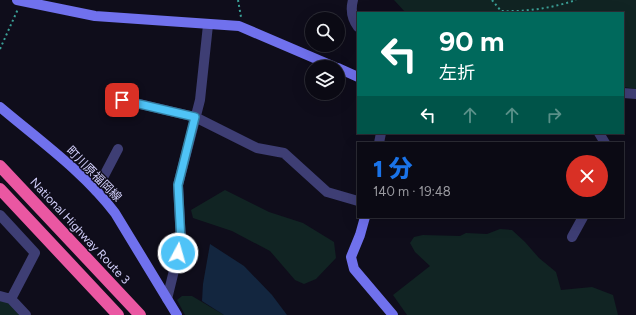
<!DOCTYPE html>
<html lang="ja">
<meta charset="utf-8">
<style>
:root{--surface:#0b0a14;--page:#191822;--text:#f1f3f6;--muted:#9a9aa0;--line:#2b2b34;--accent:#1a73e8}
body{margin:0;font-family:Figtree,"Noto Sans JP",sans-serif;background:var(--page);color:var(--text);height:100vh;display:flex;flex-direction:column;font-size:15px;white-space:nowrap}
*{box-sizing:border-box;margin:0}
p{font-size:13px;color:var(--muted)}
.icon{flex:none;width:22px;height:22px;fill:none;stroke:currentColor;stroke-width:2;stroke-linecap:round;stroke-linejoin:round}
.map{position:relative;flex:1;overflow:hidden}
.panel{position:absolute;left:357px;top:142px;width:267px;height:76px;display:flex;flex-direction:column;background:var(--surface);border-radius:0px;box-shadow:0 4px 16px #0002,0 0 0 1px var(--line)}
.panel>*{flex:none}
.guide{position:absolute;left:357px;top:12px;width:267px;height:122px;border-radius:0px;box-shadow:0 4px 16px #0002,0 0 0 1px var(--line);background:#00695c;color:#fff;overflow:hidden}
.buttons{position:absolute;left:305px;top:12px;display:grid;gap:8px}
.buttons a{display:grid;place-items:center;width:40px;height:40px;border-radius:50%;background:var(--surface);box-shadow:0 4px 16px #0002,0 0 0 1px var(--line);font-size:20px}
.pin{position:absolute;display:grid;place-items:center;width:34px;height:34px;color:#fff;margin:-17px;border-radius:8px;box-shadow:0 2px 6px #0006}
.me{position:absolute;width:44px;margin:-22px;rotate:6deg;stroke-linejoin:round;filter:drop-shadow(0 0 3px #0008)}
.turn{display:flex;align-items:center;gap:14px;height:84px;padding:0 16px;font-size:18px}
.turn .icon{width:52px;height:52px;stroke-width:2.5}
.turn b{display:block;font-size:28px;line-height:34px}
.lanes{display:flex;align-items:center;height:38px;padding:0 16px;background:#0003;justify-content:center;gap:20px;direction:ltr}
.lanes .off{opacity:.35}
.round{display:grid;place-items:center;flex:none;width:42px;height:42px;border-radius:21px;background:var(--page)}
.headline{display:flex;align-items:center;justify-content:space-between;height:68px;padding:0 16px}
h1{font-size:24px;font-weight:800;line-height:30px;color:var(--accent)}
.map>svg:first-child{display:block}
</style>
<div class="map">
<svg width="636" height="315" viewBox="0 0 636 315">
<rect width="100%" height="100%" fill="#0f0d1b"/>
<path fill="#112423" d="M 394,0 L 636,0 L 636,89 L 624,87 L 623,80 L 623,13 L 406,13 Z
M 225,190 L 269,212 L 303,223 L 334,242 L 336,258 L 316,279 L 304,284 L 295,280 L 270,251 L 232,231 L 193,218 L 191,210 Z
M 500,229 L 512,230 L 525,242 L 539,258 L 556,272 L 561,290 L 592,287 L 613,295 L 618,315 L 407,315 L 393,295 L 430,266 L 415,252 L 410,243 L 414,237 L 423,235 L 460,236 L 466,233 L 487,234 Z
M 0,296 L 17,306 L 20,315 L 0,315 Z
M 182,296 L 192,296 L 224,315 L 185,315 L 177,300 Z"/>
<path fill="#13263f" d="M 210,244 L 244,266 L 272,295 L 287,315 L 224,315 L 202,301 L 203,284 Z"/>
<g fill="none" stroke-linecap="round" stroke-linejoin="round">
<path stroke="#3ba097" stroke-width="2" stroke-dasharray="2 3" stroke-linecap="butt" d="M 238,0 L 241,17
M 492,0 L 501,11 C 525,12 553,8 576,0
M 0,49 L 18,9"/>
<path stroke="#3e3e74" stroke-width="10" d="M 353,0 C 350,11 352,19 358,27
M 623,93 L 636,94
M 123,100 L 195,117 L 257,148 L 284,153 L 327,192 L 358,201
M 599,133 L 605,143
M 379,143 L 381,133
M 96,191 L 118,149
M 0,215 L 35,253 L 11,299
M 572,237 L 583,217
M 0,296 L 11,299 L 26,315
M 167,299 L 181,242 L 178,185 L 200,100 L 208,25"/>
<path stroke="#7071ed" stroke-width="10" d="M 17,0 L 95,16 L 239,26 L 335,67
M 338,68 L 358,77
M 0,107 C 39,140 84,172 115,213 L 177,315
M 365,217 L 360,235 L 351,257 L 354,269 L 393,315"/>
<path stroke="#ea57a2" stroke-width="12" d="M 0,166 L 140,315
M 0,189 L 118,315"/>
</g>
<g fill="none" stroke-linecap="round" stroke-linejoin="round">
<g stroke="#337fa1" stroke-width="10">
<path id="route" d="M 122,100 L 195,117 L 178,185 L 181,242 L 178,253"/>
</g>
<use href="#route" stroke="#4fc3f7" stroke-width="7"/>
</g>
<g text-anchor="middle" stroke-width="3" stroke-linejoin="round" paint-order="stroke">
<g font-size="12" fill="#d1cef9" stroke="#0f0d1b">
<text transform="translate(94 174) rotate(45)" y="4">町川原福岡線</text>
<text transform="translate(80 231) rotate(47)" y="4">National Highway Route 3</text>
</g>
</g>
</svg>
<div class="buttons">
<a><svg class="icon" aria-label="search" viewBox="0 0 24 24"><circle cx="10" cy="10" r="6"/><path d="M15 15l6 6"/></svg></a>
<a><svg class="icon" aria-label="layers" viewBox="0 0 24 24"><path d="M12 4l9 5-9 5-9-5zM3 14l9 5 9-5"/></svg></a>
</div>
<div class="pin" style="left:122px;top:100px;background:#d93025"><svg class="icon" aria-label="arrive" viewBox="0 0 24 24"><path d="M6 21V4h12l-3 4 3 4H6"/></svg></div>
<svg class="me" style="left:178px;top:253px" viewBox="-20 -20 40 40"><circle r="17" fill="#4fc3f7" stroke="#fff" stroke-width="3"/><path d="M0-11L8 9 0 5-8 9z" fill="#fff"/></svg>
<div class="guide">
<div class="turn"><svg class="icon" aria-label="left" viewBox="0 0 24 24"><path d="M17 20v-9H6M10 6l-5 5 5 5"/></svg><div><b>90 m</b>左折</div></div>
<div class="lanes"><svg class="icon" aria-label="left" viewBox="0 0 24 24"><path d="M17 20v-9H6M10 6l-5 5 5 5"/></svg><svg class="icon off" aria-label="ahead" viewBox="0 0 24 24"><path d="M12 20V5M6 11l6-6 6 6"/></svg><svg class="icon off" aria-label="ahead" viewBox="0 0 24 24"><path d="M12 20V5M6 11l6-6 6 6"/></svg><svg class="icon off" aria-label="right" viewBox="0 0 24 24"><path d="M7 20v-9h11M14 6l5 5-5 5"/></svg></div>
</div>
<section class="panel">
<div class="headline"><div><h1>1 分</h1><p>140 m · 19:48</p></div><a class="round" style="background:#d93025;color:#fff"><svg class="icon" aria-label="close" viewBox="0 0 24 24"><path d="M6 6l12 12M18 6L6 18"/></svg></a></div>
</section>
</div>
